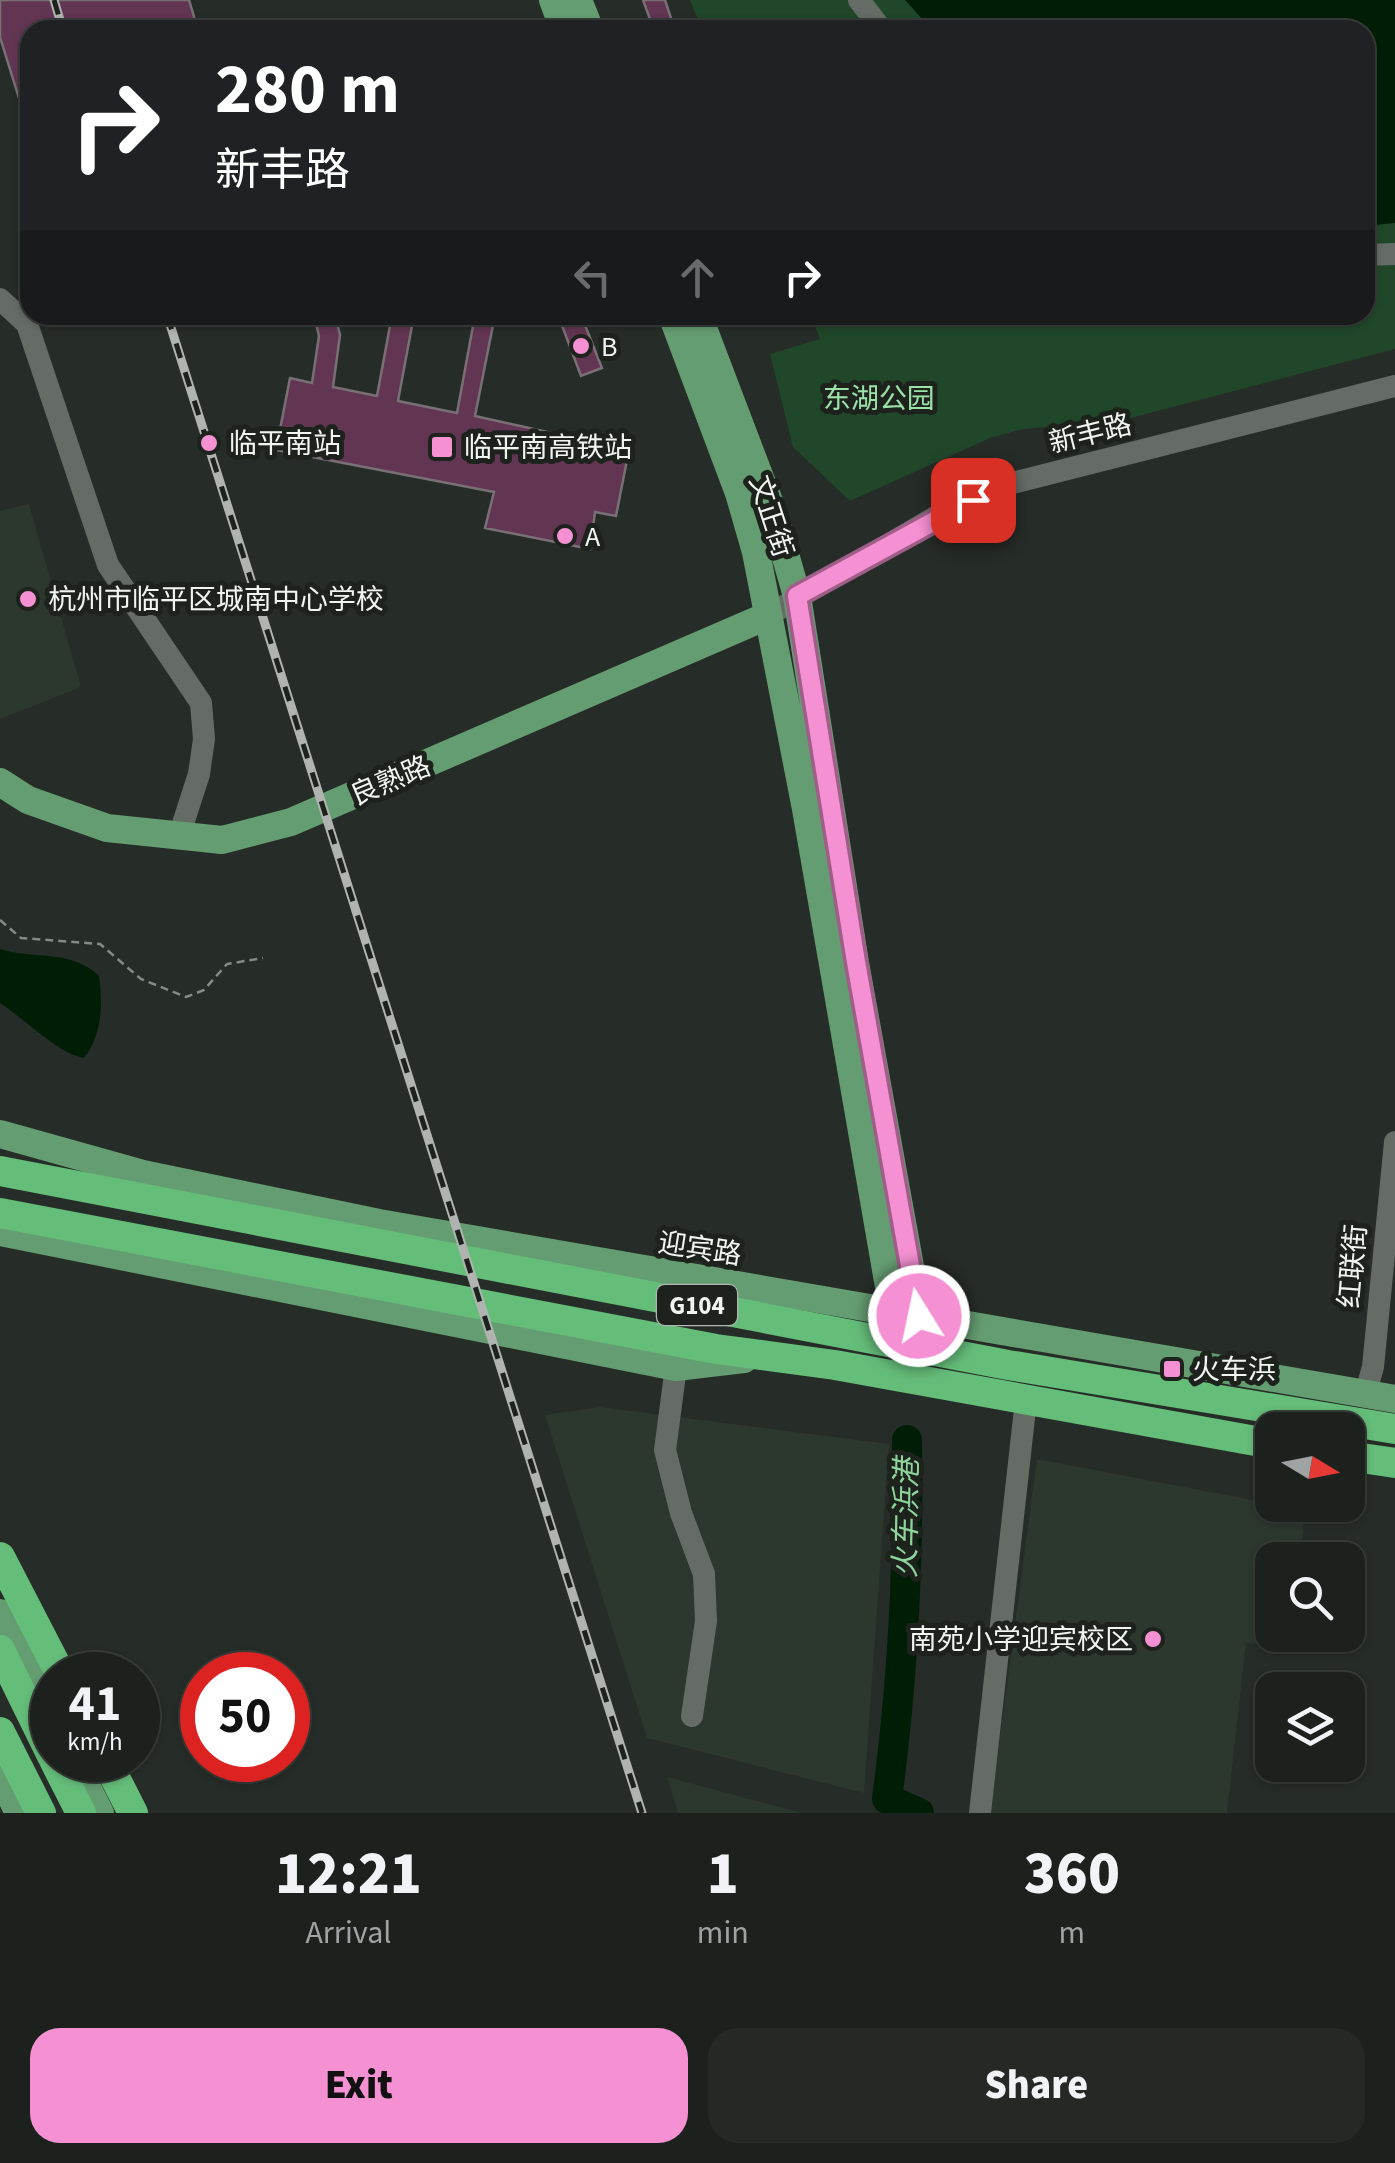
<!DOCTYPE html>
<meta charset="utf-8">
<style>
:root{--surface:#1c211d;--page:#252926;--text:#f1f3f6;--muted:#a0a3a4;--line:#3a3e3b;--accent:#f591d2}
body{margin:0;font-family:"Source Sans 3","Noto Sans SC",sans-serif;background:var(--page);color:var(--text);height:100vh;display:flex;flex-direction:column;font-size:38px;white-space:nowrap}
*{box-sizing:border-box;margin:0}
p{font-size:32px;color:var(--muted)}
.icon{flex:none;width:55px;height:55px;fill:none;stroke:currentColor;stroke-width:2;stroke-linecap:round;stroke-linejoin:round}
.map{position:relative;height:1813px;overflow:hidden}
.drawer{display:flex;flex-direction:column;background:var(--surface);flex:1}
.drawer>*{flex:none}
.guide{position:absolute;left:20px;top:20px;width:1355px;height:305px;border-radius:30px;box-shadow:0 2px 8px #0004,0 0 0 2px var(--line);background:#202124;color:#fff;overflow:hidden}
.needle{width:65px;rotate:100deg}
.fabs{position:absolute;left:1255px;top:1412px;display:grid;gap:20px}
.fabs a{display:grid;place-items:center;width:110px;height:110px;border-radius:20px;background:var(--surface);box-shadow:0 2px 8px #0004,0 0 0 2px var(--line);font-size:50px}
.speed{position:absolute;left:30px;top:1652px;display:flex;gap:20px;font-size:50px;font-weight:700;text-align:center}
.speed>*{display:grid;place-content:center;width:130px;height:130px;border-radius:50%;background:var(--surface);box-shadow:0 2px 8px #0004,0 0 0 2px var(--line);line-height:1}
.speed small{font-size:25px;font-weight:400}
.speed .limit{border:15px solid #d22;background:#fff;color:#111}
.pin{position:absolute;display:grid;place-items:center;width:85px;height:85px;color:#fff;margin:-42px;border-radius:20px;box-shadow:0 5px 15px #0006}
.me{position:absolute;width:110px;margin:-55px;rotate:350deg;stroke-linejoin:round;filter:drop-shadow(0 0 8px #0008)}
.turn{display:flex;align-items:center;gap:35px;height:210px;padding:0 30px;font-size:45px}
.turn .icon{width:130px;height:130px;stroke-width:2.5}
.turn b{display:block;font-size:70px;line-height:85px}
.lanes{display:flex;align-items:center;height:95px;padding:0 30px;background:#0003;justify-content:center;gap:50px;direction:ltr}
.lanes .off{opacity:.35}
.eta{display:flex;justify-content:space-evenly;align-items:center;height:170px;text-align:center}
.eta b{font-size:60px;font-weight:800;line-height:70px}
.cta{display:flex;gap:20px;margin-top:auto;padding:20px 30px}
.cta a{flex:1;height:115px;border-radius:30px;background:var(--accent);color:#111;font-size:40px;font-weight:800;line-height:115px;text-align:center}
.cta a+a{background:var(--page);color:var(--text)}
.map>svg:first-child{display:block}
</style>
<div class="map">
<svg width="1395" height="1813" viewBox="0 0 1395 1813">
<rect width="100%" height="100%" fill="#262c27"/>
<path fill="#2c372e" d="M 29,504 L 81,687 L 0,719 L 0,511 Z
M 600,1407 L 889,1444 L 864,1793 L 647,1738 L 545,1415 Z
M 1037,1459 L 1305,1510 L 1300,1560 L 1272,1560 L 1272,1635 L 1293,1635 L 1291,1648 L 1246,1643 L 1227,1813 L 990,1813 Z
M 667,1777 L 802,1813 L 678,1813 Z"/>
<path fill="#20472a" d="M 690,0 L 1395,0 L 1395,349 L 1119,421 L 1023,429 L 990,438 L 850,501 L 793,447 L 770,354 L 820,339 L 811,315 L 1365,315 L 1365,30 L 702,30 Z"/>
<path fill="#001e06" d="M 905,0 L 1395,0 L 1395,223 L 1365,226 L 1365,30 L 932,30 Z
M 0,949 C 35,960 71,949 99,976 C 103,1004 102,1035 84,1058 C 57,1053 25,1019 0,1003 Z"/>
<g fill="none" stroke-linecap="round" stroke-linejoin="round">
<path stroke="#001e06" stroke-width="30" d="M 907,1440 C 909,1561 903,1680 887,1799 L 919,1813"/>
</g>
<path fill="#623552" stroke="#787075" stroke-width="2.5" d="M 0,0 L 189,0 L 198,30 L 30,30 L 27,124 L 0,37 Z
M 643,0 L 665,0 L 675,30 L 654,30 Z
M 314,315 L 335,315 L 340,335 L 333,387 L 377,396 L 392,315 L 414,315 L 398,401 L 457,413 L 475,315 L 495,315 L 475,416 L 629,450 L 616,516 L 595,512 L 590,549 L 485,528 L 494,492 L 276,450 L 290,378 L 312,383 L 319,336 Z
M 558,315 L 581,315 L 602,368 L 581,376 Z"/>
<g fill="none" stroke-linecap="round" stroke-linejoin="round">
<path stroke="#858a86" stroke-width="2.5" stroke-dasharray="8 5" stroke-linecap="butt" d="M 0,920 L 21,938 L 100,944 L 141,979 L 186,997 L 204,990 L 227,964 L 263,958"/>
<path stroke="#656c66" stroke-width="22" d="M 859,0 L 882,30
M 1365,255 L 1395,254
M 0,299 L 27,324 L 108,565 L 201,703 L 204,739 L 199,774 L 179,836
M 767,616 L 937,516 L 1009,484 L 1395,386
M 676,1367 L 665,1450 L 681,1513 L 704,1574 L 706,1621 L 692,1716
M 1365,1395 L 1373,1367 L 1395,1142
M 980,1813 L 1026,1400"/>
<path stroke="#659d72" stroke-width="28" d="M 553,0 L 564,30
M 578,0 L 590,30
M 672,315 L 739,493 L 756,552 L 806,809 L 893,1310
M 698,315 L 773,512 L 797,596 L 855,963 L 919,1316
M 0,782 L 28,800 L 107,828 L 222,840 L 291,822 L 767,616
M 0,1134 L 143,1174 L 379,1223 L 1395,1399
M 0,1232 L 676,1367 L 744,1359
M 0,1613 L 52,1718
M 73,1760 L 100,1813
M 0,1774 L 19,1813"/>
<path stroke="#65bd7a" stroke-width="30" d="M 0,1171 L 1008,1365 L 1395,1429
M 0,1213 L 716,1349 L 835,1365 L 1272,1444
M 1348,1456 L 1395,1463
M 0,1557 L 61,1675
M 0,1650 L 52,1756
M 0,1732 L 41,1813
M 54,1760 L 81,1813
M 106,1760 L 133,1813"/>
<g stroke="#afb4b0" stroke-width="9">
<path id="rail" d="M 54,0 L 63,30
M 167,315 L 642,1813"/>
</g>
<use href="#rail" stroke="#1d221d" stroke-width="5" stroke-dasharray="15" stroke-linecap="butt"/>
</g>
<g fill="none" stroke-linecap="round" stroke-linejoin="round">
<g stroke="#9f5e88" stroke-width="25">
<path id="route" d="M 919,1316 L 856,962 L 797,596 L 973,500"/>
</g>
<use href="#route" stroke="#f591d2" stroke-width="18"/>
</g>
<g fill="#f591d2" stroke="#1d221d" stroke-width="4">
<circle cx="581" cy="346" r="10"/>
<circle cx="209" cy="443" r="10"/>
<rect x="430" y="435" width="24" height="24" rx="5"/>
<circle cx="565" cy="536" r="10"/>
<circle cx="28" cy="599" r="10"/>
<rect x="1162" y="1359" width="20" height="20" rx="5"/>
<circle cx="1153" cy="1639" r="10"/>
</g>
<g text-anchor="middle" stroke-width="10" stroke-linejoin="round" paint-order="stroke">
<rect fill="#1d221d" stroke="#b1b6b2" stroke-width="2.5" x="657" y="1285" width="80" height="40" rx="8"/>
<g font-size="25" font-weight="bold" fill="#f1f5f2">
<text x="697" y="1314">G104</text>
</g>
<g font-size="28" fill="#f1f5f2" stroke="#1d221d" text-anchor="start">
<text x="601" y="356">B</text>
<text x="229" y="453">临平南站</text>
<text x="464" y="457">临平南高铁站</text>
<text x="585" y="546">A</text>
<text x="48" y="609">杭州市临平区城南中心学校</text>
<text x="1192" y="1379">火车浜</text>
<text x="1133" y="1649" text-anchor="end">南苑小学迎宾校区</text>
</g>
<g font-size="28" fill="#9be2a9" stroke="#1d221d">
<text x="879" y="408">东湖公园</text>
</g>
<g font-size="28" fill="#f1f5f2" stroke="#1d221d">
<text transform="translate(1090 433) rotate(-14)" y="10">新丰路</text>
<text transform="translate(772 516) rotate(72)" y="10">文正街</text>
<text transform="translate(390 780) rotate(-23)" y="10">良熟路</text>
<text transform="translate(700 1248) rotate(9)" y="10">迎宾路</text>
<text transform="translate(1352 1266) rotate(-85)" y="10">红联街</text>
</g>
<g font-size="30" font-style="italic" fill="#8ed59c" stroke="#1d221d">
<text transform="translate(906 1518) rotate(-89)" y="10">火车浜港</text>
</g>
</g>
</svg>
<div class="fabs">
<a><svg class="needle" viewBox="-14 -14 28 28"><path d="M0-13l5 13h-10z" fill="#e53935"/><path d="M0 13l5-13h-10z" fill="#a0a3a4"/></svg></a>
<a><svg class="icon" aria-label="search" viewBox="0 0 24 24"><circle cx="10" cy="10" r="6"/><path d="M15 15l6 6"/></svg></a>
<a><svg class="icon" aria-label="layers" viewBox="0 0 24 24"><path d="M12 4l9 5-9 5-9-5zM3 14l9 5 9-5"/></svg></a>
</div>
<div class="speed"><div>41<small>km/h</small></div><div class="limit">50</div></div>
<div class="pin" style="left:973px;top:500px;background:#d93025"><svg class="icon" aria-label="arrive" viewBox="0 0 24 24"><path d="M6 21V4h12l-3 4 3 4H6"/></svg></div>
<svg class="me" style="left:919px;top:1316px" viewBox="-20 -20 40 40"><circle r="17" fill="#f591d2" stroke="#fff" stroke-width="3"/><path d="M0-11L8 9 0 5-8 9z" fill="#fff"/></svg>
<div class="guide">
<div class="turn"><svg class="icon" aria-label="right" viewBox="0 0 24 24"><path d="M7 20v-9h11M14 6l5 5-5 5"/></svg><div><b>280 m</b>新丰路</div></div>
<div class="lanes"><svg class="icon off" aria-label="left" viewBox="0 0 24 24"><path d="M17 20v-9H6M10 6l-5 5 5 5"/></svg><svg class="icon off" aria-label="ahead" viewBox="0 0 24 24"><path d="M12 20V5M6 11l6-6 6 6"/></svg><svg class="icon" aria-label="right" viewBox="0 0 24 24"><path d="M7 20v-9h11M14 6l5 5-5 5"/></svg></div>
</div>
</div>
<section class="drawer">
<div class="eta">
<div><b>12:21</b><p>Arrival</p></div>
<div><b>1</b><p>min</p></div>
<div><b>360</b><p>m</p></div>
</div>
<div class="cta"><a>Exit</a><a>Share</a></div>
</section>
